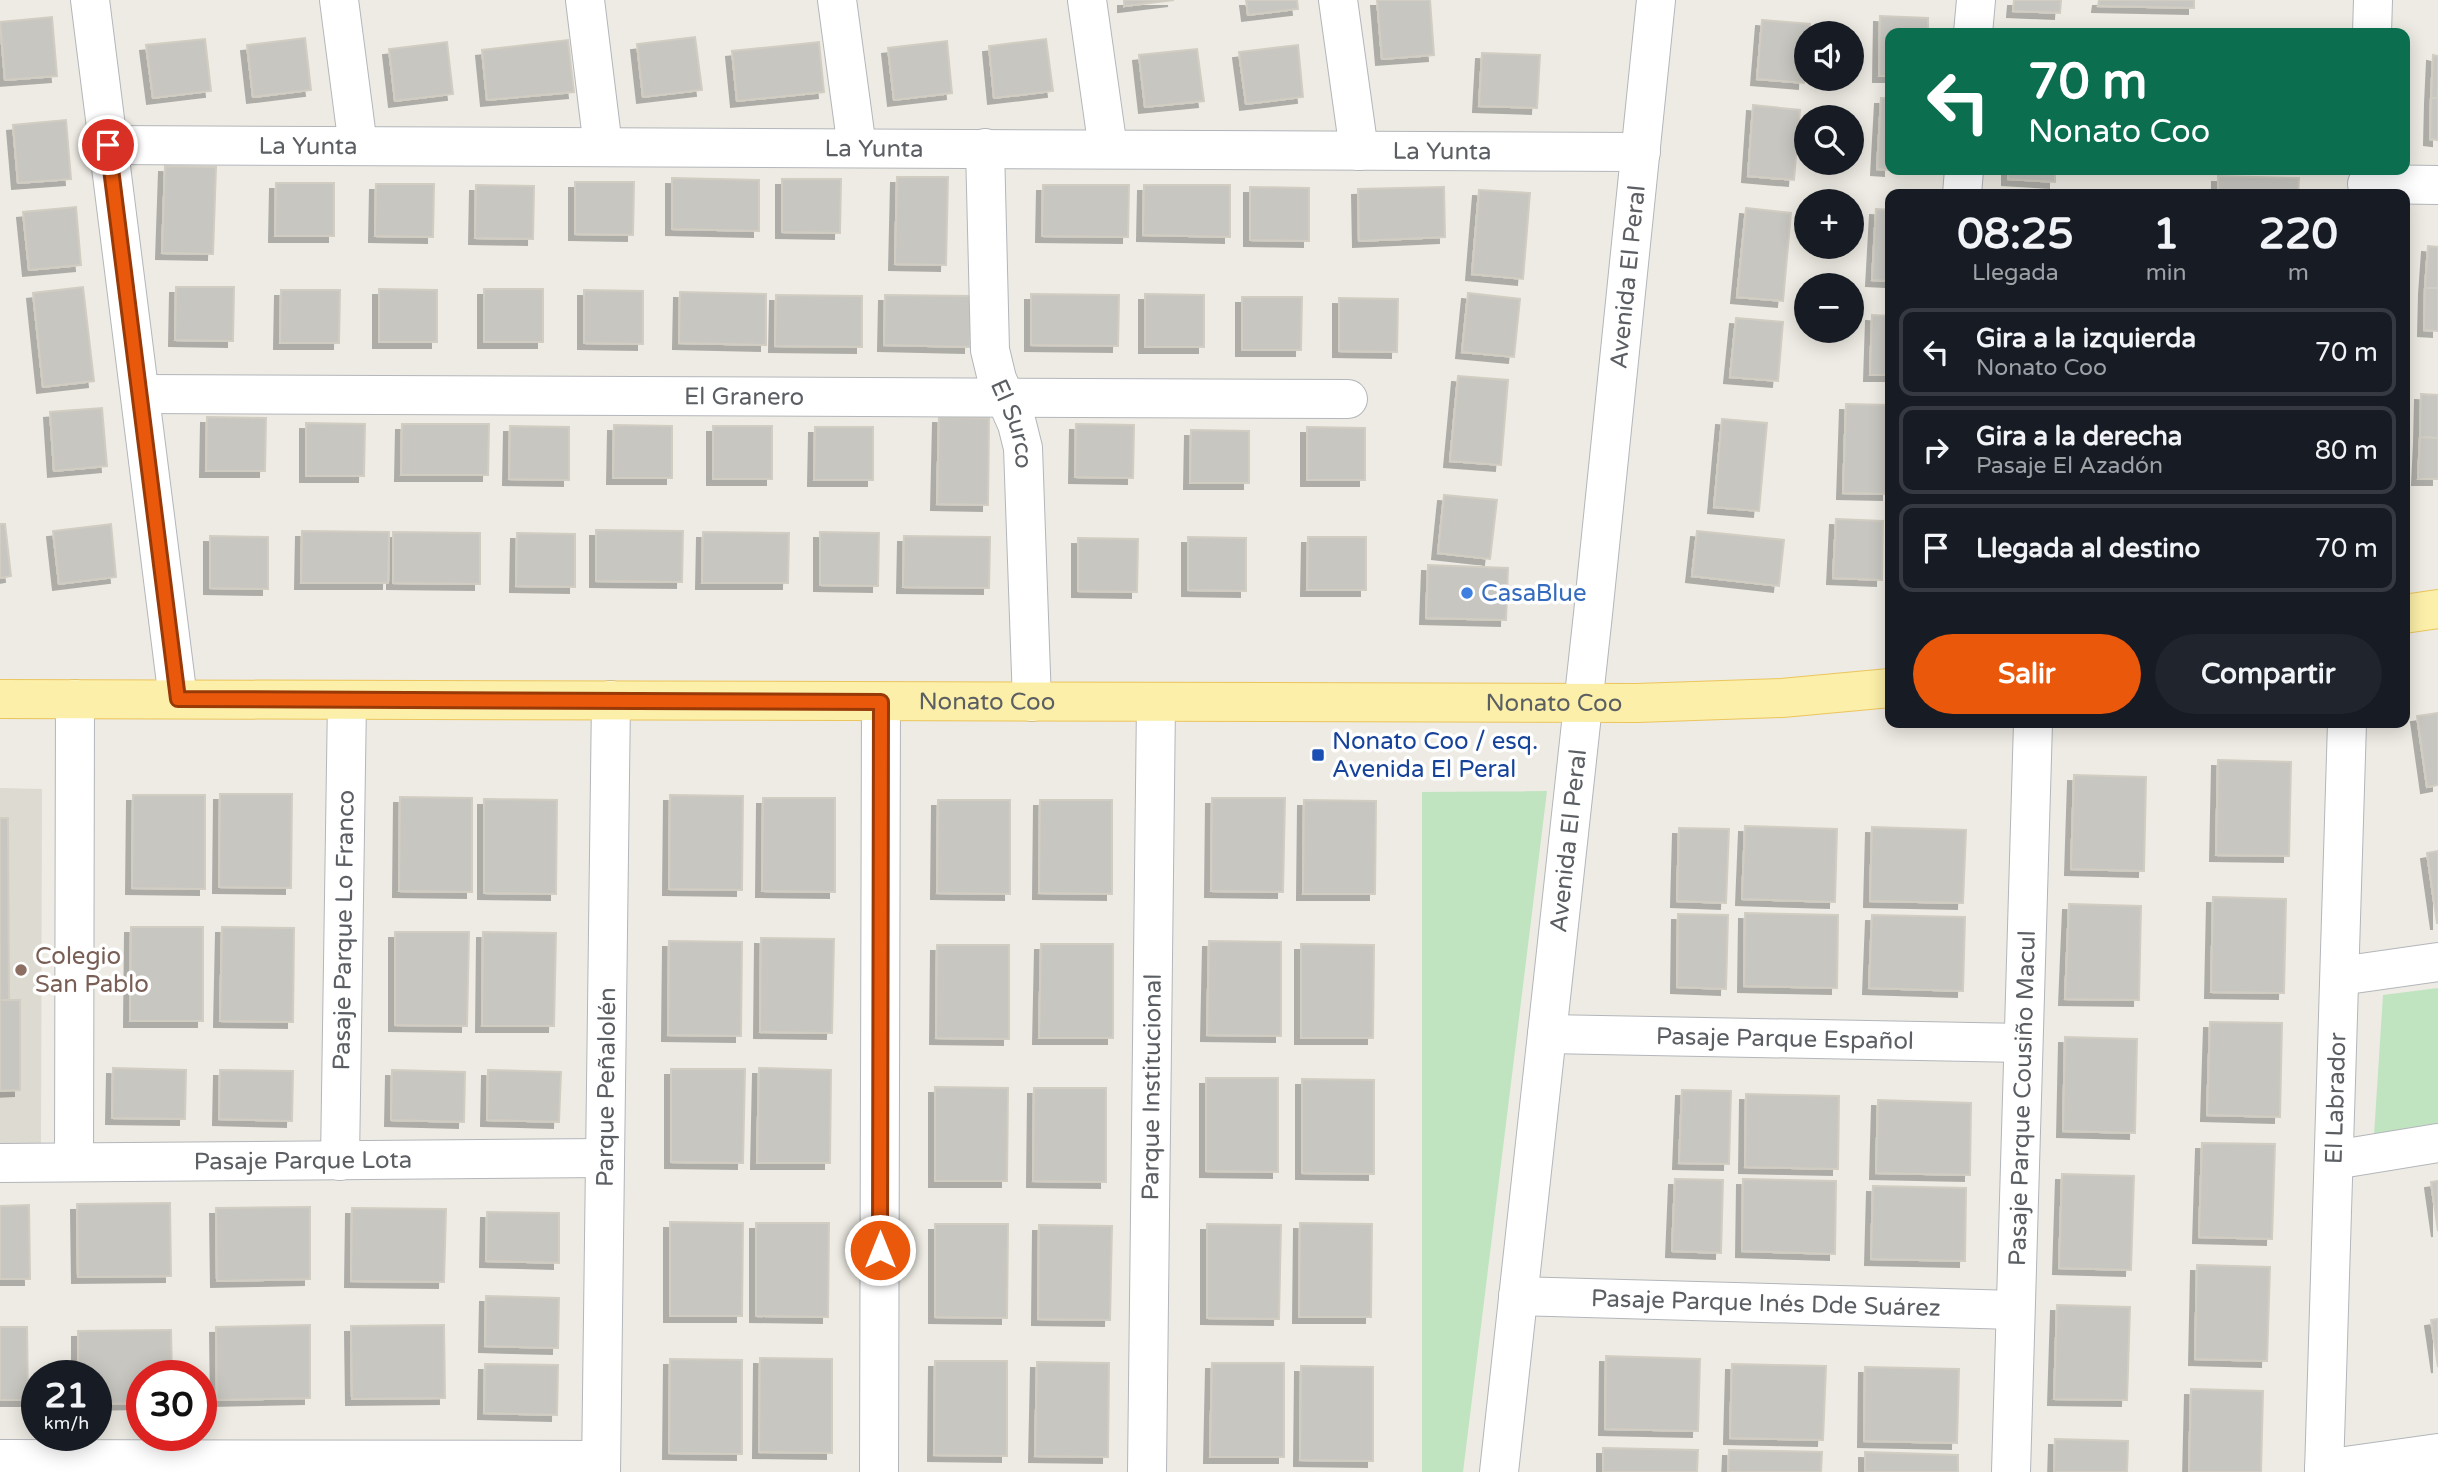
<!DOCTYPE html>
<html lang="es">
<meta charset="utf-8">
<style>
:root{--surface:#171b24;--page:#20242c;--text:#f1f3f6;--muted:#9ea1a6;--line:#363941;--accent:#ea580c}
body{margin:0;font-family:"Varela Round",sans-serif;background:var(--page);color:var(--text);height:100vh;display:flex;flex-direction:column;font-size:26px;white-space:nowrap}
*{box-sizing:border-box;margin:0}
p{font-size:23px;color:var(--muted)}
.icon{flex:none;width:38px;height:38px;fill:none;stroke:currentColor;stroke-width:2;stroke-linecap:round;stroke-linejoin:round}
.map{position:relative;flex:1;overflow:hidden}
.panel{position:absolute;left:1885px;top:189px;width:525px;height:539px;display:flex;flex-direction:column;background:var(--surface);border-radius:14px;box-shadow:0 4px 18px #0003}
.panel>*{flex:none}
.top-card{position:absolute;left:1885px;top:28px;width:525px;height:147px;border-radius:14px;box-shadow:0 4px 18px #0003;background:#0b6e4f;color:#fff;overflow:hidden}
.fabs{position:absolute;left:1794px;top:21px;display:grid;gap:14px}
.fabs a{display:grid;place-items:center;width:70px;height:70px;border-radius:50%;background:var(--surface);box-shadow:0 4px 18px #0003;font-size:35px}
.speed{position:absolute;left:21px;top:1360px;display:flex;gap:14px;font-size:35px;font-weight:700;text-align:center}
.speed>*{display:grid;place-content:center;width:91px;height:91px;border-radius:50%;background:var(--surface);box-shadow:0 4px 18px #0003;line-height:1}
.speed small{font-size:18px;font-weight:400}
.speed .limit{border:10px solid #d22;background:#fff;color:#111}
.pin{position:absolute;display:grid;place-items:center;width:60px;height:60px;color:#fff;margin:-30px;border:4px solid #fff;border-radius:50%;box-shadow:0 2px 7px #0007}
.me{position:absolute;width:77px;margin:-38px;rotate:0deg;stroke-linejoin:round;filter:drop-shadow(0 0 5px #0008)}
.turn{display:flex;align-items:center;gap:24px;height:147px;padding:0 28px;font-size:32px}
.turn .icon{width:91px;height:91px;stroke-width:2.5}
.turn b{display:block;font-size:49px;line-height:60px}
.eta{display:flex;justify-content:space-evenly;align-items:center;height:119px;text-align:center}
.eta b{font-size:42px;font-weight:700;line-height:49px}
.cta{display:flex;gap:14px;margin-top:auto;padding:14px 28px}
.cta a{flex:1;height:80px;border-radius:42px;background:var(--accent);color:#fff;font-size:28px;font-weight:700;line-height:80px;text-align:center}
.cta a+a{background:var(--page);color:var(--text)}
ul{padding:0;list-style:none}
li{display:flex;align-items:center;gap:21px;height:88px;margin:0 14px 10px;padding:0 14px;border:4px solid var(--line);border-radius:14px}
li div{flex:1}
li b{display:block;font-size:26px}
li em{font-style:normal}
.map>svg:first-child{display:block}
</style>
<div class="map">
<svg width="2438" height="1472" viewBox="0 0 2438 1472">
<defs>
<filter id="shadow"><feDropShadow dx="-6" dy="6" stdDeviation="0" flood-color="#0004"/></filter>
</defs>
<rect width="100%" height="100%" fill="#edebe3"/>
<path fill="#dddad1" d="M 0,788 L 42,789 L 41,1151 L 0,1151 Z"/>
<path fill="#c0e4c0" d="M 1547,791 L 1463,1472 L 1422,1472 L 1422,792 Z
M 2438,988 L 2438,1128 L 2374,1135 L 2383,995 Z"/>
<path fill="#c8c6c0" stroke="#d2cdc2" stroke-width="2" filter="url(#shadow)" d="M 1124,0 L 1174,0 L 1124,6 Z
M 1246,0 L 1297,0 L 1298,9 L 1248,15 Z
M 1377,0 L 1430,0 L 1434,55 L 1382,59 Z
M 2014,0 L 2061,0 L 2060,13 L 2013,11 Z
M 2099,0 L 2194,0 L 2194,8 L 2098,6 Z
M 1880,16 L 1928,18 L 1928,33 L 1890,33 L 1890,76 L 1879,76 Z
M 52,17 L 57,76 L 5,80 L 0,22 Z
M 1762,20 L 1810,24 L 1809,33 L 1806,33 L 1804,83 L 1757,79 Z
M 695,37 L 702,90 L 643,97 L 637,44 Z
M 305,38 L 311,90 L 253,97 L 247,45 Z
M 205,39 L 211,91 L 153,98 L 146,45 Z
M 1046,39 L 1053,91 L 994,98 L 989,46 Z
M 568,40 L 574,92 L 487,100 L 482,50 Z
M 947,41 L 952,93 L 894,100 L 888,48 Z
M 447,42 L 453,94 L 395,101 L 389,49 Z
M 819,42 L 824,92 L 737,101 L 732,51 Z
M 1298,45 L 1303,97 L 1246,104 L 1239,52 Z
M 1197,49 L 1204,101 L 1145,107 L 1139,55 Z
M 1482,53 L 1540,55 L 1537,108 L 1479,106 Z
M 2433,55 L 2438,56 L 2438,98 L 2431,98 Z
M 1881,98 L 1890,98 L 1890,170 L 1877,169 Z
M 2431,98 L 2438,98 L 2438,140 L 2430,139 Z
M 1753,105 L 1800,110 L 1794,180 L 1748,176 Z
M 66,120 L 71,179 L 18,183 L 13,125 Z
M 165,166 L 216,167 L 213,254 L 162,253 Z
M 2008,170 L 2055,170 L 2055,182 L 2008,179 Z
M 2218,176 L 2299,178 L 2298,194 L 2218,194 Z
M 897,177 L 948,177 L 946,265 L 895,264 Z
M 672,178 L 759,180 L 759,231 L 672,229 Z
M 782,179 L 841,179 L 840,233 L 782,232 Z
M 575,182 L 634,182 L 633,235 L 575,234 Z
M 276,183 L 334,183 L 334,236 L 275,236 Z
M 376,184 L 434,184 L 433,237 L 375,236 Z
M 476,185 L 534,186 L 533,239 L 475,238 Z
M 1043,185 L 1129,185 L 1128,237 L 1042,236 Z
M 1144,185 L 1230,185 L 1230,237 L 1143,235 Z
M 1250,187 L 1309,188 L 1309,241 L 1250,240 Z
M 1444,187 L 1445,237 L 1359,241 L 1358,189 Z
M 1479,190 L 1530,193 L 1523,279 L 1472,274 Z
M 76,207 L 81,265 L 29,270 L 23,212 Z
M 1746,208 L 1791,213 L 1783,301 L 1737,297 Z
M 1876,209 L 1890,210 L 1890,281 L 1872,280 Z
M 2428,246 L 2438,247 L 2438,288 L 2425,288 Z
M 83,287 L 94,381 L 43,387 L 33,293 Z
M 176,287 L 234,287 L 233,341 L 175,340 Z
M 2425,288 L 2438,288 L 2438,331 L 2424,330 Z
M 379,289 L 437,290 L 437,342 L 379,342 Z
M 484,289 L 543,289 L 543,342 L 484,342 Z
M 281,290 L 340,290 L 339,343 L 280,343 Z
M 584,290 L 643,291 L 643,344 L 584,343 Z
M 680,292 L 766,294 L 766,345 L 679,343 Z
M 1468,293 L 1520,299 L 1514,357 L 1462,352 Z
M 1031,294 L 1119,295 L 1118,346 L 1031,345 Z
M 1145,294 L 1204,295 L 1204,347 L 1145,347 Z
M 776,295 L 862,296 L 862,347 L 775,346 Z
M 885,295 L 971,296 L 970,347 L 884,345 Z
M 1242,297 L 1302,297 L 1301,350 L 1242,350 Z
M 1339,298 L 1398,299 L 1397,352 L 1339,351 Z
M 1872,315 L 1890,316 L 1890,375 L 1870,375 Z
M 1736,318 L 1783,322 L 1778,381 L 1730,377 Z
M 1458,376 L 1508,380 L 1501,465 L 1450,461 Z
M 2421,394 L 2438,395 L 2438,438 L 2420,437 Z
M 1846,404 L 1890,405 L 1888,494 L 1843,493 Z
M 102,408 L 107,466 L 54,471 L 50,412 Z
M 207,417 L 266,418 L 265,471 L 206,471 Z
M 939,417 L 989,418 L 988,505 L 937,504 Z
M 1722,419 L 1767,423 L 1759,511 L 1714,507 Z
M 306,423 L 365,424 L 364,476 L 306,476 Z
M 402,424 L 489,424 L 488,475 L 401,475 Z
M 1076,424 L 1134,425 L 1133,478 L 1075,477 Z
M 614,425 L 672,426 L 672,478 L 613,478 Z
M 510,426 L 569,427 L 569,480 L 509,479 Z
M 713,426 L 772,426 L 772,479 L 713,479 Z
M 815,427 L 873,427 L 873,480 L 814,480 Z
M 1307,427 L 1365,428 L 1365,480 L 1307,480 Z
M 1191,430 L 1249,431 L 1249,483 L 1190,483 Z
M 2420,437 L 2438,438 L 2438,479 L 2418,479 Z
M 1444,495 L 1497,500 L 1490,559 L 1438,553 Z
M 1836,519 L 1883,521 L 1882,580 L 1833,578 Z
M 0,524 L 5,524 L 11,576 L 0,578 Z
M 111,524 L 116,577 L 59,584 L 53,531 Z
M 596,530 L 683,531 L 682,582 L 596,581 Z
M 302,531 L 389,532 L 388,583 L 301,583 Z
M 1697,531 L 1784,540 L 1779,586 L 1692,576 Z
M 393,532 L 480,533 L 480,584 L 393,583 Z
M 703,532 L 789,533 L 788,583 L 702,583 Z
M 820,532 L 879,533 L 878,586 L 820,585 Z
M 517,533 L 575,534 L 575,587 L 516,586 Z
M 210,536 L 268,537 L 268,589 L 210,588 Z
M 904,536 L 990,537 L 989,588 L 903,587 Z
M 1188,537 L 1246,538 L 1246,591 L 1188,590 Z
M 1308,537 L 1366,537 L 1366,590 L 1307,590 Z
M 1078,538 L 1138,539 L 1137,592 L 1078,591 Z
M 1428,565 L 1508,568 L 1506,620 L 1426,618 Z
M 2438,713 L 2438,785 L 2427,787 L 2417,716 Z
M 2218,760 L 2291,762 L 2289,856 L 2216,855 Z
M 2074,775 L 2146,777 L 2144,871 L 2071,869 Z
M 220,794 L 292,794 L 291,888 L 219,887 Z
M 133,795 L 205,795 L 205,889 L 132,888 Z
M 670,795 L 743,796 L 742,890 L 669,889 Z
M 400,797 L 472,798 L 472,892 L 399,891 Z
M 763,798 L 835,798 L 835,892 L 762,891 Z
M 1212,798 L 1285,798 L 1283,892 L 1211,891 Z
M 484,799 L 557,800 L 556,894 L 484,893 Z
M 938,800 L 1010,800 L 1010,894 L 937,893 Z
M 1040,800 L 1112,800 L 1112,894 L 1039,893 Z
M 1304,800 L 1376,801 L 1375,894 L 1303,894 Z
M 0,818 L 8,818 L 9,1000 L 0,1000 Z
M 1745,826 L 1837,829 L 1835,902 L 1742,899 Z
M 1872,827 L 1966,830 L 1963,903 L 1870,901 Z
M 1679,828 L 1729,829 L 1726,903 L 1677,901 Z
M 2438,851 L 2438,923 L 2437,923 L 2427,853 Z
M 2213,897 L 2286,899 L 2284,993 L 2211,992 Z
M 2069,904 L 2141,906 L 2139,1000 L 2065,999 Z
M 1745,913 L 1838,915 L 1837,988 L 1744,986 Z
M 1678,914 L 1728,915 L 1726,989 L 1677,987 Z
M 1872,915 L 1965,917 L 1963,991 L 1869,988 Z
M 131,927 L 203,927 L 203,1021 L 130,1021 Z
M 222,927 L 294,928 L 293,1022 L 220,1021 Z
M 395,932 L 469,932 L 467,1026 L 395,1025 Z
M 483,932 L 556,933 L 554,1026 L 482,1026 Z
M 761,938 L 834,939 L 832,1033 L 760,1032 Z
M 669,941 L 742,942 L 741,1036 L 668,1035 Z
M 1209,941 L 1281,942 L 1281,1036 L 1207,1035 Z
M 1041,944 L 1113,944 L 1113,1038 L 1039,1038 Z
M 1301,944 L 1374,945 L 1373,1038 L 1301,1038 Z
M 937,945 L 1009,945 L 1009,1039 L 936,1038 Z
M 0,1000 L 20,1000 L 20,1090 L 0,1091 Z
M 2210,1022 L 2282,1023 L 2280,1117 L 2207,1115 Z
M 2065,1037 L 2137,1039 L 2135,1133 L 2063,1131 Z
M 113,1068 L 186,1070 L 185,1119 L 112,1118 Z
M 759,1068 L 831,1070 L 830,1163 L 757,1163 Z
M 671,1069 L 745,1069 L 743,1163 L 671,1162 Z
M 220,1070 L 293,1071 L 292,1121 L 219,1119 Z
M 392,1070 L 465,1072 L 464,1122 L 391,1120 Z
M 488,1070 L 561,1072 L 559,1122 L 487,1120 Z
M 1206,1078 L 1278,1078 L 1278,1172 L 1206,1171 Z
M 1302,1079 L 1374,1080 L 1374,1174 L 1302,1173 Z
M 935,1087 L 1008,1088 L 1007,1181 L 935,1181 Z
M 1034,1088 L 1106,1088 L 1106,1182 L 1033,1181 Z
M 1682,1090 L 1731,1091 L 1729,1164 L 1679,1163 Z
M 1746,1094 L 1839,1096 L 1838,1169 L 1745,1167 Z
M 1878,1100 L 1971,1103 L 1970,1175 L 1876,1173 Z
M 2202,1143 L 2275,1144 L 2272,1239 L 2199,1237 Z
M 2062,1174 L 2134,1176 L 2131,1270 L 2059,1268 Z
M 1675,1179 L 1723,1180 L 1721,1253 L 1672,1251 Z
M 1743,1179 L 1836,1181 L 1835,1254 L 1742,1251 Z
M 2438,1181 L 2438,1231 L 2431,1182 Z
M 1873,1186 L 1966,1188 L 1965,1261 L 1871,1259 Z
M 170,1203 L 171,1276 L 78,1277 L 77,1204 Z
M 29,1205 L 30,1279 L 0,1279 L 0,1206 Z
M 310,1207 L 310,1279 L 217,1281 L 216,1208 Z
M 352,1208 L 446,1209 L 444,1282 L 351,1281 Z
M 487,1212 L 559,1213 L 559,1263 L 486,1261 Z
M 670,1222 L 743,1223 L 742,1316 L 670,1316 Z
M 756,1223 L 829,1223 L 828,1317 L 756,1316 Z
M 1300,1223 L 1372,1224 L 1371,1317 L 1299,1317 Z
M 935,1224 L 1008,1224 L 1007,1318 L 935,1317 Z
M 1207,1224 L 1281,1225 L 1279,1319 L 1207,1318 Z
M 1039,1225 L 1112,1226 L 1110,1320 L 1038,1319 Z
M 2197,1265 L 2270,1267 L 2267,1361 L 2195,1359 Z
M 486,1296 L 559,1298 L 558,1348 L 485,1346 Z
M 2057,1305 L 2130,1307 L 2127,1400 L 2054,1399 Z
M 2438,1319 L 2438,1367 L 2431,1320 Z
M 310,1325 L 310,1398 L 217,1400 L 216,1327 Z
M 444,1325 L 445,1398 L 352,1399 L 351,1326 Z
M 0,1327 L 27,1327 L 28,1400 L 0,1400 Z
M 171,1330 L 172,1376 L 142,1376 L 142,1403 L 96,1404 L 96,1376 L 78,1376 L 78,1331 Z
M 1606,1356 L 1700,1359 L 1698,1431 L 1605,1429 Z
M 760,1358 L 832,1359 L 832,1453 L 759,1452 Z
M 670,1359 L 742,1360 L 742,1454 L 669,1453 Z
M 935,1361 L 1007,1361 L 1007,1456 L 934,1455 Z
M 1037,1362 L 1109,1363 L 1108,1457 L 1035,1456 Z
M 1212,1363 L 1284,1363 L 1284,1457 L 1210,1457 Z
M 485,1364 L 558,1365 L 557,1415 L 484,1413 Z
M 1732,1364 L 1826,1366 L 1823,1440 L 1730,1438 Z
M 1301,1366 L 1373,1367 L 1373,1461 L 1300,1460 Z
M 1865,1367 L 1959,1369 L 1957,1443 L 1864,1441 Z
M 2191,1389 L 2263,1391 L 2261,1472 L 2189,1472 Z
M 2055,1439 L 2128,1441 L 2127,1472 L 2054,1472 Z
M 1603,1448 L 1698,1450 L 1697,1472 L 1603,1472 Z
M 1729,1450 L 1822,1452 L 1821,1472 L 1728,1472 Z
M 1865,1452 L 1958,1455 L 1958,1472 L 1865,1472 Z"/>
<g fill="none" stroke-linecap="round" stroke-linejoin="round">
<g stroke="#b3b6ba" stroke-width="40">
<g id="minor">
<path d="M 90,0 L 178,699"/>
<path d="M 339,0 L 358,146"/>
<path d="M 585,0 L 603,147"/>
<path d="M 837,0 L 857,148"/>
<path d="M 1087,0 L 1108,149"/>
<path d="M 1338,0 L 1359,151"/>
<path d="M 1973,33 L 1976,0"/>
<path d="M 2372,33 L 2373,0"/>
<path id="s1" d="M 108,145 L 1641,152"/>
<path id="s2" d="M 985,148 L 990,350 L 997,379 L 1017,424 L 1023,448 L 1032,702"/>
<path d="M 2367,184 L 2438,185"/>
<path d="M 1962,194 L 1964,170"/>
<path id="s3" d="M 140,394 L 1348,399"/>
<path d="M 2340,976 L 2438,962"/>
<path id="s4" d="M 1547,1034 L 2023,1043"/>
<path d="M 2334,1160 L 2438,1143"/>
<path id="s5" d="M 340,1161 L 347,700"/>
<path d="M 74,1162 L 75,699"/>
<path id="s6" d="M 0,1163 L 605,1158"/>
<path id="s7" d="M 1518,1296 L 2015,1310"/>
<path d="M 0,1459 L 601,1460"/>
<path d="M 2324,1469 L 2438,1453"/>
<path id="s8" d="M 601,1472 L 611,700"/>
<path d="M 879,1472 L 881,702"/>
<path id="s9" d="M 1147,1472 L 1156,702"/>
<path id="s10" d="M 1499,1472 L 1593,614 L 1656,0"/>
<path id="s11" d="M 2011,1472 L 2033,723"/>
<path id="s12" d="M 2324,1472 L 2347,723"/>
</g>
</g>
<g stroke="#ecc55d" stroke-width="40">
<g id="major">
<path d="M 2404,614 L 2438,609"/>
<path id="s13" d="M 0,699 L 1637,703 L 1782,698 L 1890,688"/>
</g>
</g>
<use href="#minor" stroke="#fff" stroke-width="38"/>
<use href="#major" stroke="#fcefa9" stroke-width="38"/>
</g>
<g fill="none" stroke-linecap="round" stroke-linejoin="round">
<g stroke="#983908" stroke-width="18">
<path id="route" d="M 108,145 L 178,699 L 881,702 L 880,1250"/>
</g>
<use href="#route" stroke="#ea580c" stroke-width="12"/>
</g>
<circle fill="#3f7fe0" stroke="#fff" stroke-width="2.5" cx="1467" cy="593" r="7"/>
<rect fill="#1a4fb4" stroke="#fff" stroke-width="2.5" x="1311" y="748" width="14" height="14" rx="3.5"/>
<circle fill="#8d6e63" stroke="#fff" stroke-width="2.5" cx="21" cy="970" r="7"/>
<g text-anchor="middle" stroke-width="7" stroke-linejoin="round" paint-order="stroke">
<g font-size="24" fill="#5b5f63" stroke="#fff">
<text dy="8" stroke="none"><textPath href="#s1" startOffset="200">La Yunta</textPath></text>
<text dy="8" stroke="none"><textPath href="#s1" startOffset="766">La Yunta</textPath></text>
<text dy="8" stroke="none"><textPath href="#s1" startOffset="1334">La Yunta</textPath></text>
<text dy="8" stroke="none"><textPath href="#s10" startOffset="1202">Avenida El Peral</textPath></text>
<text dy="8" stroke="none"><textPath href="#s3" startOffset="604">El Granero</textPath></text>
<text dy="8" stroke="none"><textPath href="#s2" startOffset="280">El Surco</textPath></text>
<text dy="8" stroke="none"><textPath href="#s13" startOffset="987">Nonato Coo</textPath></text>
<text dy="8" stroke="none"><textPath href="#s13" startOffset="1554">Nonato Coo</textPath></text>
<text dy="8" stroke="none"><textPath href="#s10" startOffset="635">Avenida El Peral</textPath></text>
<text dy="8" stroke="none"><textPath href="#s5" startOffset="231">Pasaje Parque Lo Franco</textPath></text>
<text dy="8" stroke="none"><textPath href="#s4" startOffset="238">Pasaje Parque Español</textPath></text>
<text dy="8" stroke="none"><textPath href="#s8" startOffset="385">Parque Peñalolén</textPath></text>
<text dy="8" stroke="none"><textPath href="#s9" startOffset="385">Parque Institucional</textPath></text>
<text dy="8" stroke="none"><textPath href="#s11" startOffset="374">Pasaje Parque Cousiño Macul</textPath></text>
<text dy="8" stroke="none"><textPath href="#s12" startOffset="374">El Labrador</textPath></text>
<text dy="8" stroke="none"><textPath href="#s6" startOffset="303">Pasaje Parque Lota</textPath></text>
<text dy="8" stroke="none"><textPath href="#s7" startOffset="248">Pasaje Parque Inés Dde Suárez</textPath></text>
</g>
<g font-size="24" fill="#366cbe" stroke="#fff" text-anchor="start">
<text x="1481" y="601">CasaBlue</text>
</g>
<g font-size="24" fill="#164399" stroke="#fff" text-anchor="start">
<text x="1332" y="749">Nonato Coo / esq.<tspan x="1332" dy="28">Avenida El Peral</tspan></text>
</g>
<g font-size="24" fill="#785e54" stroke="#fff" text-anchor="start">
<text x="35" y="964">Colegio<tspan x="35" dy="28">San Pablo</tspan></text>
</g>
</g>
</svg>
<div class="fabs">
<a><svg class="icon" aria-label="sound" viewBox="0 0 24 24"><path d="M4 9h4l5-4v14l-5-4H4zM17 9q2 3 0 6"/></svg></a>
<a><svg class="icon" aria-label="search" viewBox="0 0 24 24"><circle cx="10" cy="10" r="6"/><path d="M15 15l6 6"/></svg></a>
<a>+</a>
<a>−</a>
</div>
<div class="speed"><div>21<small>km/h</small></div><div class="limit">30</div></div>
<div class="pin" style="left:108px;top:145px;background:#d93025"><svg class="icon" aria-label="arrive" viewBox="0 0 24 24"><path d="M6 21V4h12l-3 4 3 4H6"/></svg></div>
<svg class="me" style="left:880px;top:1250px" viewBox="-20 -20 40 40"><circle r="17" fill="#ea580c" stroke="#fff" stroke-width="3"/><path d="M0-11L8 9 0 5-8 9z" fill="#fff"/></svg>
<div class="top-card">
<div class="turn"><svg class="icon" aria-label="left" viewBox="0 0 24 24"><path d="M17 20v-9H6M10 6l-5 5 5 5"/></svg><div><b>70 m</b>Nonato Coo</div></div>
</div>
<section class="panel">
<div class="eta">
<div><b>08:25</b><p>Llegada</p></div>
<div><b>1</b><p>min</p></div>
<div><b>220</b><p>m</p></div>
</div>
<ul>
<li><svg class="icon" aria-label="left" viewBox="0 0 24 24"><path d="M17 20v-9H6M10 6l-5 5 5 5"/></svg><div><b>Gira a la izquierda</b><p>Nonato Coo</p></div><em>70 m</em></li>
<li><svg class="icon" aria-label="right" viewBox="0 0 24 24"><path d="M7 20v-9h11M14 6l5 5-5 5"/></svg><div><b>Gira a la derecha</b><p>Pasaje El Azadón</p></div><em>80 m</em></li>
<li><svg class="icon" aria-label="arrive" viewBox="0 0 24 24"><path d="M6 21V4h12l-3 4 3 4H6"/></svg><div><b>Llegada al destino</b></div><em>70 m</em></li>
</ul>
<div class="cta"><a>Salir</a><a>Compartir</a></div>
</section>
</div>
